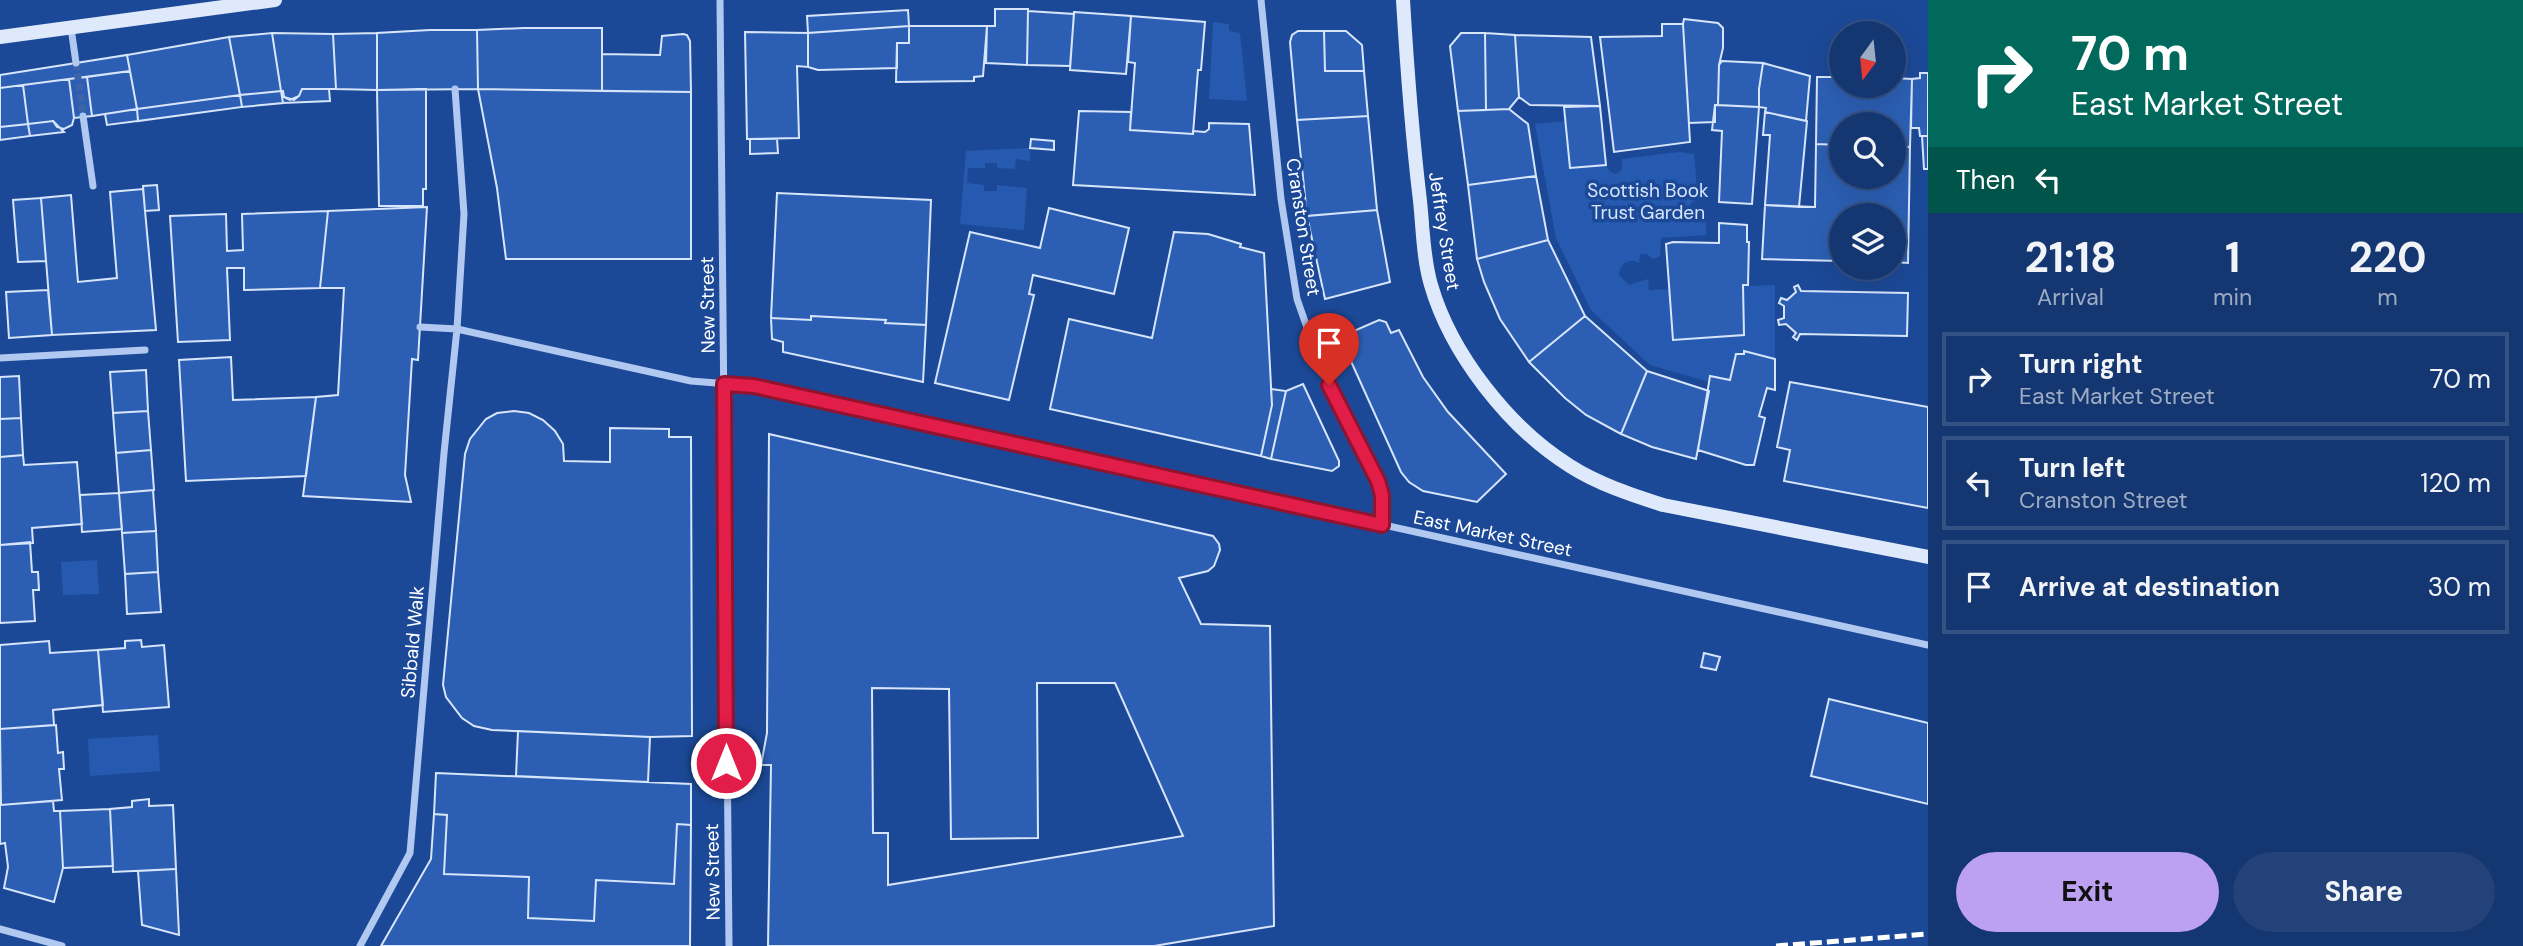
<!DOCTYPE html>
<style>
:root{--surface:#153771;--page:#224279;--text:#f1f3f6;--muted:#9dacc3;--line:#345184;--accent:#bca0f2}
body{margin:0;font-family:"DM Sans",sans-serif;background:var(--page);color:var(--text);height:100vh;display:flex;flex-direction:column;font-size:26px;white-space:nowrap}
*{box-sizing:border-box;margin:0}
p{font-size:23px;color:var(--muted)}
.icon{flex:none;width:38px;height:38px;fill:none;stroke:currentColor;stroke-width:2;stroke-linecap:round;stroke-linejoin:round}
.map{position:relative;flex:1;overflow:hidden}
.side{display:flex;flex-direction:column;background:var(--surface);width:595px}
.side>*{flex:none}
.top-card{background:#00695c;color:#fff;overflow:hidden}
.needle{width:46px;rotate:195deg}
.fabs{position:absolute;left:1829px;top:21px;display:grid;gap:14px}
.fabs a{display:grid;place-items:center;width:77px;height:77px;border-radius:50%;background:var(--surface);box-shadow:0 7px 28px #0002,0 0 0 2px var(--line);font-size:35px}
.pin{position:absolute;display:grid;place-items:center;width:60px;height:60px;color:#fff;margin:-72px -30px;border-radius:50% 50% 50% 0;rotate:-45deg;box-shadow:0 0 7px #0007}
.pin .icon{rotate:45deg}
.me{position:absolute;width:77px;margin:-38px;rotate:0deg;stroke-linejoin:round;filter:drop-shadow(0 0 5px #0008)}
.turn{display:flex;align-items:center;gap:24px;height:147px;padding:0 28px;font-size:32px}
.turn .icon{width:91px;height:91px;stroke-width:2.5}
.turn b{display:block;font-size:49px;line-height:60px}
.then{display:flex;align-items:center;height:66px;padding:0 28px;background:#0003;gap:14px;font-size:26px}
.eta{display:flex;justify-content:space-evenly;align-items:center;height:119px;text-align:center}
.eta b{font-size:42px;font-weight:700;line-height:49px}
.cta{display:flex;gap:14px;margin-top:auto;padding:14px 28px}
.cta a{flex:1;height:80px;border-radius:42px;background:var(--accent);color:#111;font-size:28px;font-weight:700;line-height:80px;text-align:center}
.cta a+a{background:var(--page);color:var(--text)}
ul{padding:0;list-style:none}
li{display:flex;align-items:center;gap:21px;height:94px;margin:0 14px 10px;padding:0 14px;border:4px solid var(--line);border-radius:0px}
li div{flex:1}
li b{display:block;font-size:26px}
li em{font-style:normal}
main{display:flex;flex:1;min-height:0}
.map>svg:first-child{display:block}
</style>
<main>
<div class="map">
<svg width="1928" height="946" viewBox="0 0 1928 946">
<rect width="100%" height="100%" fill="#1c4997"/>
<path fill="#255ab0" d="M 1213,22 L 1229,24 L 1229,31 L 1240,33 L 1247,101 L 1209,99 Z
M 1566,121 L 1571,168 L 1606,165 L 1610,172 L 1616,174 L 1622,170 L 1622,159 L 1679,152 L 1694,154 L 1698,200 L 1692,202 L 1688,209 L 1692,217 L 1706,219 L 1706,235 L 1661,238 L 1660,256 L 1653,259 L 1646,254 L 1640,254 L 1639,263 C 1628,258 1620,263 1619,275 L 1629,285 L 1648,279 L 1649,290 L 1775,285 L 1775,359 L 1744,352 L 1736,354 L 1730,380 L 1711,376 L 1709,382 L 1650,365 L 1591,310 L 1556,238 L 1535,124 Z
M 1030,148 L 1030,161 L 1016,159 L 1015,169 L 997,168 L 997,163 L 985,163 L 985,168 L 968,168 L 967,183 L 984,185 L 984,191 L 997,191 L 997,185 L 1027,188 L 1024,230 L 960,224 L 966,151 Z
M 97,560 L 99,594 L 63,595 L 61,562 Z
M 158,735 L 160,771 L 90,776 L 88,739 Z"/>
<path fill="#2c5fb4" stroke="#d7e5fb" stroke-width="2" fill-rule="evenodd" d="M 995,9 L 1028,9 L 1027,65 L 986,63 L 987,26 L 995,26 Z
M 908,10 L 909,26 L 808,33 L 807,16 Z
M 1028,11 L 1074,14 L 1070,66 L 1027,65 Z
M 1074,12 L 1131,16 L 1126,74 L 1070,70 Z
M 1131,16 L 1205,22 L 1201,70 L 1198,70 L 1193,134 L 1130,130 L 1135,63 L 1128,62 Z
M 1684,19 L 1718,23 L 1723,28 L 1723,48 L 1719,65 L 1718,105 L 1715,105 L 1715,122 L 1689,123 L 1683,24 Z
M 1662,24 L 1683,24 L 1690,142 L 1614,152 L 1600,37 L 1662,36 Z
M 909,26 L 987,26 L 983,76 L 974,77 L 974,81 L 896,82 L 897,43 L 909,43 Z
M 909,26 L 909,43 L 897,43 L 897,68 L 818,70 L 808,67 L 808,33 Z
M 524,28 L 602,28 L 602,91 L 478,89 L 477,30 Z
M 430,30 L 477,30 L 478,89 L 377,90 L 377,33 Z
M 1298,31 L 1324,31 L 1325,71 L 1364,71 L 1368,116 L 1297,120 L 1290,42 L 1292,35 Z
M 1324,31 L 1346,31 L 1362,45 L 1364,71 L 1325,71 Z
M 745,32 L 808,33 L 808,67 L 797,66 L 799,138 L 747,139 Z
M 272,33 L 333,34 L 336,89 L 302,89 L 299,96 L 294,100 L 284,97 L 283,91 L 281,91 Z
M 272,33 L 281,91 L 240,95 L 229,37 Z
M 377,33 L 377,90 L 336,89 L 333,34 Z
M 1461,33 L 1485,33 L 1486,110 L 1458,111 L 1450,46 Z
M 1485,33 L 1515,35 L 1519,97 L 1509,109 L 1486,110 Z
M 683,34 L 687,35 L 690,41 L 691,92 L 602,91 L 602,54 L 660,55 L 662,36 Z
M 1515,35 L 1591,37 L 1600,106 L 1530,105 L 1519,97 Z
M 229,37 L 240,95 L 137,109 L 127,55 Z
M 127,55 L 130,71 L 0,88 L 0,75 Z
M 1722,61 L 1763,63 L 1759,89 L 1759,107 L 1718,105 L 1719,65 Z
M 1763,63 L 1810,76 L 1806,121 L 1765,112 L 1766,108 L 1759,107 L 1759,89 Z
M 130,71 L 137,109 L 92,116 L 87,77 Z
M 1920,73 L 1928,73 L 1928,136 L 1920,136 L 1919,128 L 1911,128 L 1912,79 L 1920,78 Z
M 87,77 L 92,116 L 74,118 L 69,79 Z
M 1817,77 L 1841,77 L 1841,86 L 1894,86 L 1894,78 L 1912,79 L 1910,147 L 1894,146 L 1894,124 L 1841,124 L 1841,145 L 1816,144 Z
M 69,79 L 74,118 L 72,125 L 64,129 L 57,127 L 53,121 L 28,124 L 23,85 Z
M 23,85 L 28,124 L 0,127 L 0,88 Z
M 302,89 L 329,89 L 330,101 L 283,103 L 281,91 L 283,91 L 284,97 L 290,100 L 299,96 Z
M 426,89 L 426,189 L 423,189 L 423,206 L 379,206 L 377,90 Z
M 478,89 L 691,92 L 691,259 L 506,259 L 497,188 Z
M 281,91 L 283,103 L 242,107 L 240,95 Z
M 240,95 L 242,107 L 138,121 L 137,109 Z
M 1715,105 L 1759,107 L 1752,204 L 1719,202 L 1722,131 L 1712,130 Z
M 1600,106 L 1606,165 L 1570,168 L 1564,107 Z
M 137,109 L 138,121 L 107,125 L 105,114 Z
M 1509,109 L 1528,124 L 1536,176 L 1468,185 L 1458,111 Z
M 1079,111 L 1131,112 L 1130,130 L 1193,134 L 1193,131 L 1205,132 L 1209,129 L 1209,123 L 1249,124 L 1255,195 L 1073,185 Z
M 1765,112 L 1807,121 L 1799,207 L 1765,205 L 1770,135 L 1763,135 Z
M 1368,116 L 1377,210 L 1307,216 L 1297,120 Z
M 53,121 L 64,132 L 30,136 L 28,124 Z
M 28,124 L 30,136 L 0,140 L 0,127 Z
M 1922,136 L 1928,136 L 1928,169 L 1924,169 Z
M 750,139 L 777,139 L 778,153 L 750,154 Z
M 1031,139 L 1054,141 L 1054,150 L 1030,148 Z
M 1816,144 L 1841,145 L 1841,177 L 1894,177 L 1894,146 L 1910,147 L 1908,263 L 1894,262 L 1894,215 L 1841,215 L 1841,261 L 1762,259 L 1765,205 L 1815,207 Z
M 1536,176 L 1548,240 L 1477,259 L 1468,185 Z
M 157,185 L 159,210 L 145,211 L 143,186 Z
M 143,189 L 156,330 L 52,335 L 41,198 L 71,195 L 78,282 L 117,278 L 110,192 Z
M 777,193 L 931,200 L 926,325 L 885,323 L 886,320 L 811,316 L 811,320 L 771,318 Z
M 41,198 L 46,261 L 18,262 L 13,200 Z
M 427,207 L 418,360 L 412,359 L 405,475 L 411,502 L 303,496 L 316,397 L 338,395 L 344,288 L 320,288 L 328,211 Z
M 1049,208 L 1129,228 L 1114,294 L 1033,275 L 1029,294 L 1034,295 L 1009,400 L 935,383 L 970,232 L 1040,248 Z
M 1377,210 L 1390,282 L 1325,299 L 1307,216 Z
M 328,211 L 320,288 L 244,290 L 244,268 L 227,268 L 230,340 L 178,342 L 170,216 L 226,214 L 227,251 L 243,250 L 242,214 Z
M 1719,223 L 1747,225 L 1747,242 L 1749,242 L 1748,285 L 1743,285 L 1744,335 L 1673,340 L 1666,244 L 1673,242 L 1719,243 Z
M 1174,232 L 1208,234 L 1241,244 L 1240,247 L 1264,253 L 1272,405 L 1261,456 L 1050,409 L 1069,319 L 1152,338 Z
M 1548,240 L 1585,316 L 1529,362 L 1500,319 L 1484,282 L 1477,259 Z
M 1798,285 L 1801,291 L 1908,293 L 1907,336 L 1800,334 L 1797,340 L 1793,337 L 1796,333 L 1786,324 L 1779,325 L 1778,320 L 1784,318 L 1784,306 L 1779,303 L 1781,298 L 1787,300 L 1796,292 L 1794,287 Z
M 48,290 L 52,335 L 9,338 L 6,292 Z
M 811,316 L 886,320 L 885,323 L 926,325 L 923,382 L 783,352 L 783,342 L 772,339 L 771,318 L 811,320 Z
M 1585,316 L 1647,371 L 1621,434 L 1586,415 L 1565,398 L 1529,362 Z
M 1379,320 L 1386,322 L 1391,333 L 1399,330 L 1423,377 L 1448,412 L 1506,474 L 1477,502 L 1423,491 L 1409,482 L 1401,472 L 1340,337 Z
M 1744,351 L 1775,359 L 1775,390 L 1767,388 L 1759,416 L 1765,418 L 1754,465 L 1746,465 L 1698,450 L 1710,376 L 1730,380 L 1736,354 L 1744,354 Z
M 231,357 L 233,400 L 316,397 L 306,476 L 186,481 L 179,360 Z
M 146,370 L 148,411 L 113,413 L 110,372 Z
M 1647,371 L 1709,391 L 1696,459 L 1652,447 L 1621,434 Z
M 19,376 L 21,418 L 0,419 L 0,377 Z
M 1790,382 L 1928,407 L 1928,508 L 1784,481 L 1790,450 L 1777,447 Z
M 1303,384 L 1339,461 L 1339,466 L 1332,471 L 1271,459 L 1286,391 Z
M 1271,389 L 1286,391 L 1271,459 L 1261,456 L 1272,405 Z
M 148,411 L 151,450 L 116,453 L 113,413 Z
M 514,411 L 529,413 L 543,420 L 555,431 L 563,444 L 564,461 L 610,462 L 610,428 L 669,429 L 669,437 L 691,437 L 692,736 L 650,737 L 492,730 L 474,726 L 462,718 L 446,697 L 443,685 L 465,454 L 470,439 L 486,419 L 497,413 Z
M 21,418 L 23,455 L 0,457 L 0,419 Z
M 769,434 L 1213,536 L 1219,544 L 1220,550 L 1214,566 L 1208,571 L 1179,578 L 1201,624 L 1270,626 L 1274,926 L 1154,946 L 768,946 L 771,765 L 761,765 L 767,733 ZM 1037,683 L 1115,683 L 1183,836 L 888,885 L 888,833 L 873,833 L 872,688 L 949,689 L 951,839 L 1038,838 Z
M 151,450 L 154,490 L 119,493 L 116,453 Z
M 23,455 L 24,465 L 77,462 L 82,524 L 32,528 L 33,543 L 0,545 L 0,457 Z
M 153,490 L 156,531 L 122,533 L 119,493 Z
M 119,493 L 122,529 L 82,532 L 80,495 Z
M 156,531 L 158,572 L 125,574 L 122,533 Z
M 30,542 L 32,572 L 38,572 L 39,590 L 33,590 L 35,621 L 0,623 L 0,545 Z
M 158,572 L 161,612 L 127,614 L 125,574 Z
M 141,640 L 142,647 L 164,645 L 169,707 L 103,712 L 98,650 L 125,648 L 125,641 Z
M 49,641 L 50,653 L 98,650 L 103,705 L 53,710 L 54,725 L 0,729 L 0,645 Z
M 1704,653 L 1720,657 L 1716,670 L 1701,667 Z
M 1829,699 L 1928,723 L 1928,804 L 1811,776 Z
M 56,725 L 58,753 L 63,752 L 64,769 L 59,769 L 62,800 L 1,805 L 0,729 Z
M 518,731 L 650,737 L 648,782 L 516,776 Z
M 436,773 L 691,784 L 691,825 L 677,824 L 674,884 L 596,880 L 594,921 L 528,918 L 529,877 L 444,874 L 447,815 L 434,814 Z
M 149,799 L 149,806 L 173,805 L 176,869 L 113,872 L 110,809 L 132,807 L 132,801 Z
M 53,801 L 54,811 L 60,811 L 63,868 L 54,902 L 4,888 L 8,867 L 5,843 L 0,844 L 0,805 Z
M 110,809 L 113,866 L 63,868 L 60,811 Z
M 434,814 L 447,815 L 444,874 L 529,877 L 528,918 L 594,921 L 596,880 L 674,884 L 677,824 L 691,825 L 690,946 L 381,946 L 431,859 Z
M 176,869 L 179,935 L 142,925 L 138,871 Z"/>
<g fill="none" stroke-linecap="round" stroke-linejoin="round">
<path stroke="#3e64a7" stroke-width="7" stroke-dasharray="7 3.5" stroke-linecap="butt" d="M 76,63 L 83,116"/>
<path stroke="#b1c8f0" stroke-width="7" d="M 720,0 L 729,946
M 1261,0 L 1281,199 L 1297,299 L 1322,370 L 1378,481 L 1382,495 L 1382,525
M 71,28 L 76,63
M 83,116 L 93,186
M 420,327 L 457,329 L 691,381 L 754,386 L 1928,645
M 0,358 L 145,350
M 0,929 L 62,946
M 360,946 L 410,853 L 444,453 L 457,329 L 464,214 L 455,89"/>
<path stroke="#dee9fb" stroke-width="14" d="M 1403,0 C 1407,67 1412,134 1420,201 C 1423,228 1423,258 1431,285 C 1451,354 1509,428 1570,466 C 1598,484 1632,495 1663,505 L 1928,557
M 0,37 L 275,0"/>
<path stroke="#fff" stroke-width="5" stroke-dasharray="12 5" stroke-linecap="butt" d="M 1776,946 L 1928,934"/>
</g>
<g fill="none" stroke-linecap="round" stroke-linejoin="round">
<g stroke="#92132f" stroke-width="18">
<path id="route" d="M 726,763 L 724,384 L 754,386 L 1382,525 L 1382,495 L 1378,481 L 1329,385"/>
</g>
<use href="#route" stroke="#e11d48" stroke-width="12"/>
</g>
<g text-anchor="middle" stroke-width="7" stroke-linejoin="round" paint-order="stroke">
<g font-size="19" fill="#d7e5fb" stroke="#1c4997">
<text x="1648" y="197">Scottish Book<tspan x="1648" dy="22">Trust Garden</tspan></text>
</g>
<g font-size="19" fill="#fff" stroke="#1c4997">
<text transform="translate(1304 227) rotate(81)" y="7">Cranston Street</text>
<text transform="translate(1445 231) rotate(81)" y="7">Jeffrey Street</text>
<text transform="translate(707 305) rotate(-91)" y="7">New Street</text>
<text transform="translate(1493 533) rotate(12)" y="7">East Market Street</text>
<text transform="translate(412 642) rotate(-85)" y="7">Sibbald Walk</text>
<text transform="translate(712 872) rotate(-91)" y="7">New Street</text>
</g>
</g>
</svg>
<div class="fabs">
<a><svg class="needle" viewBox="-14 -14 28 28"><path d="M0-13l5 13h-10z" fill="#e53935"/><path d="M0 13l5-13h-10z" fill="#9dacc3"/></svg></a>
<a><svg class="icon" aria-label="search" viewBox="0 0 24 24"><circle cx="10" cy="10" r="6"/><path d="M15 15l6 6"/></svg></a>
<a><svg class="icon" aria-label="layers" viewBox="0 0 24 24"><path d="M12 4l9 5-9 5-9-5zM3 14l9 5 9-5"/></svg></a>
</div>
<div class="pin" style="left:1329px;top:385px;background:#d93025"><svg class="icon" aria-label="arrive" viewBox="0 0 24 24"><path d="M6 21V4h12l-3 4 3 4H6"/></svg></div>
<svg class="me" style="left:726px;top:763px" viewBox="-20 -20 40 40"><circle r="17" fill="#e11d48" stroke="#fff" stroke-width="3"/><path d="M0-11L8 9 0 5-8 9z" fill="#fff"/></svg>
</div>
<section class="side">
<div class="top-card">
<div class="turn"><svg class="icon" aria-label="right" viewBox="0 0 24 24"><path d="M7 20v-9h11M14 6l5 5-5 5"/></svg><div><b>70 m</b>East Market Street</div></div>
<div class="then">Then<svg class="icon" aria-label="left" viewBox="0 0 24 24"><path d="M17 20v-9H6M10 6l-5 5 5 5"/></svg></div>
</div>
<div class="eta">
<div><b>21:18</b><p>Arrival</p></div>
<div><b>1</b><p>min</p></div>
<div><b>220</b><p>m</p></div>
</div>
<ul>
<li><svg class="icon" aria-label="right" viewBox="0 0 24 24"><path d="M7 20v-9h11M14 6l5 5-5 5"/></svg><div><b>Turn right</b><p>East Market Street</p></div><em>70 m</em></li>
<li><svg class="icon" aria-label="left" viewBox="0 0 24 24"><path d="M17 20v-9H6M10 6l-5 5 5 5"/></svg><div><b>Turn left</b><p>Cranston Street</p></div><em>120 m</em></li>
<li><svg class="icon" aria-label="arrive" viewBox="0 0 24 24"><path d="M6 21V4h12l-3 4 3 4H6"/></svg><div><b>Arrive at destination</b></div><em>30 m</em></li>
</ul>
<div class="cta"><a>Exit</a><a>Share</a></div>
</section>
</main>
